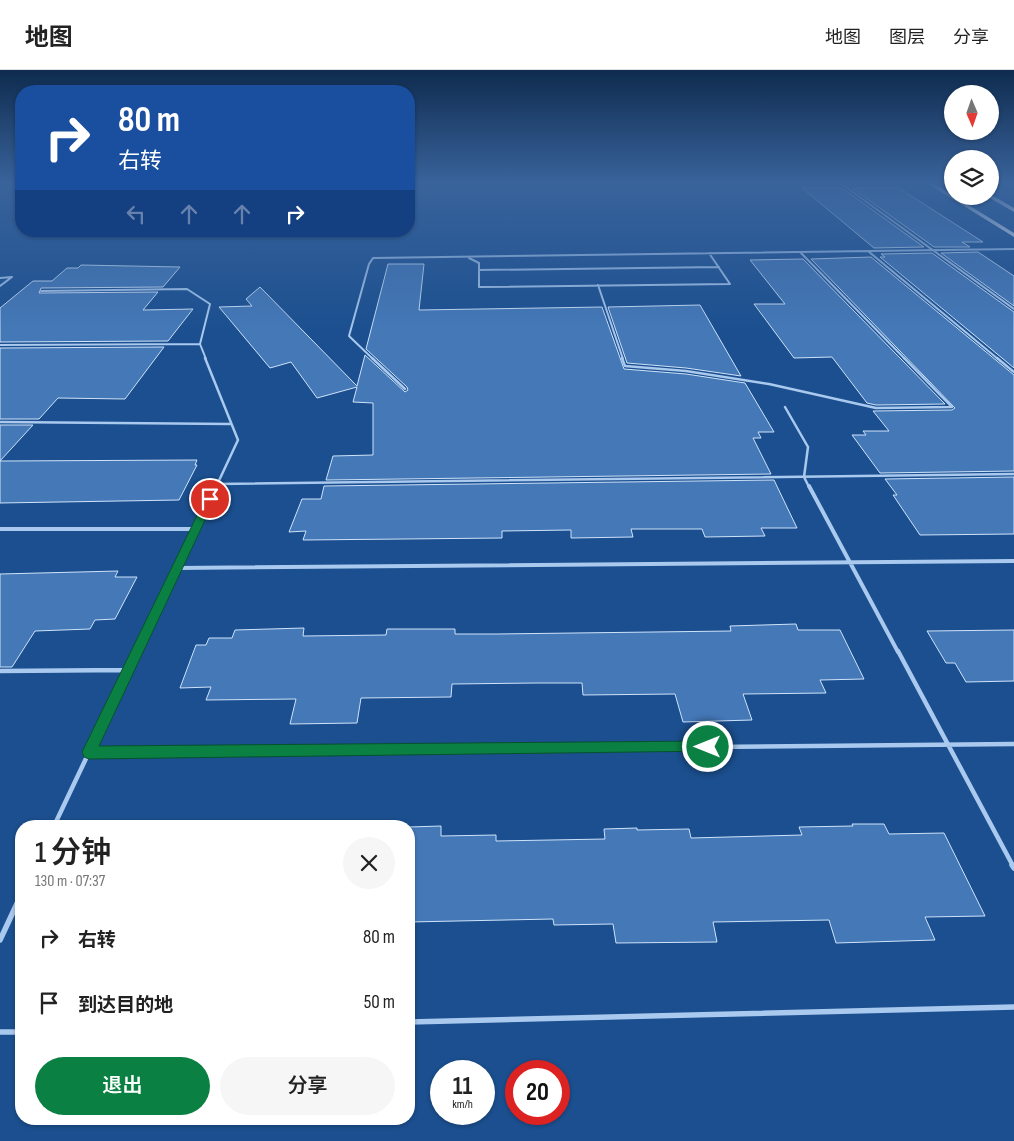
<!DOCTYPE html>
<html lang="zh">
<meta charset="utf-8">
<style>
:root{--surface:#fff;--page:#f6f6f6;--text:#222;--muted:#767676;--line:#e0e0e0;--accent:#0b8043}
body{margin:0;font-family:"Sofia Sans Condensed","Noto Sans SC",sans-serif;background:var(--page);color:var(--text);height:100vh;display:flex;flex-direction:column;font-size:19px;white-space:nowrap}
*{box-sizing:border-box;margin:0}
p{font-size:16px;color:var(--muted)}
.icon{flex:none;width:28px;height:28px;fill:none;stroke:currentColor;stroke-width:2;stroke-linecap:round;stroke-linejoin:round}
.map{position:relative;flex:1;overflow:hidden}
.sheet{position:absolute;left:15px;top:750px;width:400px;height:305px;display:flex;flex-direction:column;background:var(--surface);border-radius:20px;box-shadow:0 1px 4px #0004}
.sheet>*{flex:none}
.hud{position:absolute;left:15px;top:15px;width:400px;height:152px;border-radius:20px;box-shadow:0 1px 4px #0004;background:#1a4fa0;color:#fff;overflow:hidden}
.needle{width:32px;rotate:178deg}
.controls{position:absolute;left:944px;top:15px;display:grid;gap:10px}
.controls a{display:grid;place-items:center;width:55px;height:55px;border-radius:50%;background:var(--surface);box-shadow:0 1px 4px #0004;font-size:25px}
.speed{position:absolute;left:430px;top:990px;display:flex;gap:10px;font-size:25px;font-weight:700;text-align:center}
.speed>*{display:grid;place-content:center;width:65px;height:65px;border-radius:50%;background:var(--surface);box-shadow:0 1px 4px #0004;line-height:1}
.speed small{font-size:12px;font-weight:400}
.speed .limit{border:8px solid #d22;background:#fff;color:#111}
.pin{position:absolute;display:grid;place-items:center;width:42px;height:42px;color:#fff;margin:-21px;border:2px solid #fff;border-radius:50%;box-shadow:0 1px 5px #0007}
.me{position:absolute;width:55px;margin:-28px;rotate:270deg;stroke-linejoin:round;filter:drop-shadow(0 0 4px #0008)}
.turn{display:flex;align-items:center;gap:18px;height:105px;padding:0 20px;font-size:22px}
.turn .icon{width:65px;height:65px;stroke-width:2.5}
.turn b{display:block;font-size:35px;line-height:42px}
.lanes{display:flex;align-items:center;height:48px;padding:0 20px;background:#0003;justify-content:center;gap:25px;direction:ltr}
.lanes .off{opacity:.35}
.round{display:grid;place-items:center;flex:none;width:52px;height:52px;border-radius:26px;background:var(--page)}
.overview{display:flex;align-items:center;justify-content:space-between;height:85px;padding:0 20px}
h1{font-size:30px;font-weight:600;line-height:38px}
.cta{display:flex;gap:10px;margin-top:auto;padding:10px 20px}
.cta a{flex:1;height:58px;border-radius:30px;background:var(--accent);color:#fff;font-size:20px;font-weight:600;line-height:58px;text-align:center}
.cta a+a{background:var(--page);color:var(--text)}
ul{padding:0;list-style:none}
li{display:flex;align-items:center;gap:15px;height:65px;padding:0 20px}
li div{flex:1}
li b{display:block;font-size:19px}
li em{font-style:normal}
header{display:flex;align-items:center;gap:30px;box-sizing:border-box;height:70px;padding:0 25px;background:var(--surface);border-bottom:1px solid var(--line)}
header strong{font-size:24px}
nav{display:flex;gap:28px;margin-inline-start:auto;font-size:18px}
.map>svg:first-child{display:block}
</style>
<header>
<strong>地图</strong>
<nav><a>地图</a><a>图层</a><a>分享</a></nav>
</header>
<div class="map">
<svg width="1014" height="1071" viewBox="0 0 1014 1071">
<rect width="100%" height="100%" fill="#1b4f8f"/>
<path fill="#4478b7" stroke="#cfe3fa" d="M 802,118 L 842,118 L 924,177 L 874,178 Z
M 852,118 L 899,118 L 983,172 L 962,172 L 970,177 L 934,177 Z
M 978,182 L 1014,206 L 1014,236 L 941,183 Z
M 932,183 L 1014,242 L 1014,298 L 880,187 L 885,187 L 881,184 Z
M 871,187 L 1014,305 L 1014,401 L 880,403 L 852,365 L 866,365 L 863,361 L 889,361 L 873,341 L 952,340 L 955,338 L 811,189 Z
M 803,189 L 901,289 L 945,334 L 876,335 L 867,333 L 832,287 L 794,288 L 754,234 L 785,234 L 750,190 Z
M 388,194 L 424,194 L 419,240 L 602,237 L 624,299 L 686,304 L 745,313 L 774,362 L 758,362 L 761,368 L 753,368 L 771,404 L 326,410 L 333,386 L 373,385 L 373,333 L 353,332 L 357,317 L 317,328 L 291,292 L 270,298 L 219,237 L 252,236 L 246,229 L 260,217 L 357,316 L 365,285 L 405,322 L 408,320 L 407,317 L 366,279 Z
M 81,195 L 180,197 L 163,217 L 41,218 L 39,223 L 158,222 L 143,240 L 193,239 L 168,271 L 0,272 L 0,238 L 33,211 L 52,211 L 67,198 L 78,198 Z
M 700,235 L 741,306 L 686,298 L 627,293 L 608,237 Z
M 164,277 L 125,329 L 58,328 L 39,349 L 0,349 L 0,278 Z
M 0,355 L 33,355 L 0,391 Z
M 197,390 L 195,395 L 197,395 L 179,430 L 0,433 L 0,391 Z
M 1014,407 L 1014,464 L 920,465 L 893,425 L 897,425 L 885,409 Z
M 774,410 L 797,458 L 761,458 L 765,466 L 705,467 L 702,459 L 631,459 L 633,467 L 571,468 L 571,460 L 502,461 L 502,468 L 303,470 L 306,461 L 289,462 L 302,429 L 321,429 L 324,416 Z
M 118,501 L 115,507 L 137,507 L 115,549 L 95,550 L 90,559 L 35,561 L 12,597 L 0,597 L 0,504 Z
M 796,554 L 798,560 L 840,560 L 864,609 L 820,610 L 826,623 L 743,624 L 752,650 L 683,652 L 675,624 L 583,625 L 582,613 L 537,613 L 452,614 L 451,627 L 361,628 L 357,653 L 290,654 L 296,629 L 206,630 L 211,617 L 180,618 L 196,575 L 206,575 L 209,568 L 232,568 L 235,560 L 304,558 L 303,566 L 386,565 L 387,559 L 455,559 L 455,564 L 497,564 L 731,561 L 730,556 Z
M 1014,560 L 1014,611 L 966,612 L 955,593 L 946,593 L 927,561 Z
M 852,754 L 884,754 L 889,764 L 944,763 L 985,846 L 925,847 L 935,870 L 836,873 L 829,850 L 713,852 L 717,872 L 616,873 L 613,854 L 554,855 L 553,849 L 409,852 L 409,757 L 441,756 L 441,766 L 496,765 L 496,771 L 605,769 L 604,759 L 637,758 L 637,760 L 689,759 L 691,768 L 802,765 L 799,757 L 853,756 Z"/>
<g fill="none" stroke-linecap="round" stroke-linejoin="round">
<path stroke="#a9c9ee" stroke-width="2" d="M 839,112 L 1014,239
M 868,181 L 998,289
M 800,182 L 905,289
M 469,188 L 479,193 L 479,217 L 730,214 L 709,183
M 479,200 L 719,197
M 0,208 L 12,207 L 0,216
M 598,215 L 623,289
M 41,221 L 187,219 L 210,234 L 200,274 L 206,289
M 0,275 L 200,274
M 373,289 L 349,266 L 369,194 L 373,188 L 1014,179"/>
<path stroke="#a9c9ee" stroke-width="2.5" d="M 205,288 L 238,370 L 216,417
M 372,288 L 405,319
M 622,288 L 625,296 L 686,301 L 769,314 L 876,338 L 952,337 L 904,288
M 997,288 L 1014,302
M 785,337 L 808,377 L 804,407 L 809,417
M 0,352 L 231,354
M 217,414 L 1014,404"/>
<path stroke="#a9c9ee" stroke-width="4" d="M 809,416 L 898,582
M 0,459 L 196,459
M 177,498 L 216,416
M 136,582 L 177,498 L 1014,491"/>
<path stroke="#a9c9ee" stroke-width="4.5" d="M 898,581 L 1013,796
M 128,600 L 137,581
M 0,601 L 128,600 L 54,756
M 89,683 L 1014,674"/>
<path stroke="#a9c9ee" stroke-width="5.5" d="M 1012,795 L 1014,798
M 0,870 L 21,825
M 409,952 L 1014,937
M 0,962 L 21,962"/>
<path fill="#f0f6ff" fill-rule="evenodd" d="M 931,112 L 1014,163 L 1014,167 L 925,112 Z
M 990,124 L 1014,138 L 1014,142 L 988,127 Z"/>
</g>
<linearGradient id="sky" x2="0" y2="1"><stop stop-color="#0f2b4f"/><stop offset="0.43" stop-color="#39639b"/><stop offset="1" stop-color="#39639b" stop-opacity="0"/></linearGradient>
<rect width="1014" height="262" fill="url(#sky)"/>
<path fill="#0b8043" stroke="#07532c" d="M 210,426 L 215,429 L 99,676 L 708,671 L 713,672 L 715,677 L 713,681 L 89,689 L 84,687 L 82,682 L 84,678 L 205,429 Z"/>
</svg>
<div class="controls">
<a><svg class="needle" viewBox="-14 -14 28 28"><path d="M0-13l5 13h-10z" fill="#e53935"/><path d="M0 13l5-13h-10z" fill="#767676"/></svg></a>
<a><svg class="icon" aria-label="layers" viewBox="0 0 24 24"><path d="M12 4l9 5-9 5-9-5zM3 14l9 5 9-5"/></svg></a>
</div>
<div class="speed"><div>11<small>km/h</small></div><div class="limit">20</div></div>
<div class="pin" style="left:210px;top:429px;background:#d93025"><svg class="icon" aria-label="arrive" viewBox="0 0 24 24"><path d="M6 21V4h12l-3 4 3 4H6"/></svg></div>
<svg class="me" style="left:708px;top:677px" viewBox="-20 -20 40 40"><circle r="17" fill="#0b8043" stroke="#fff" stroke-width="3"/><path d="M0-11L8 9 0 5-8 9z" fill="#fff"/></svg>
<div class="hud">
<div class="turn"><svg class="icon" aria-label="right" viewBox="0 0 24 24"><path d="M7 20v-9h11M14 6l5 5-5 5"/></svg><div><b>80 m</b>右转</div></div>
<div class="lanes"><svg class="icon off" aria-label="left" viewBox="0 0 24 24"><path d="M17 20v-9H6M10 6l-5 5 5 5"/></svg><svg class="icon off" aria-label="ahead" viewBox="0 0 24 24"><path d="M12 20V5M6 11l6-6 6 6"/></svg><svg class="icon off" aria-label="ahead" viewBox="0 0 24 24"><path d="M12 20V5M6 11l6-6 6 6"/></svg><svg class="icon" aria-label="right" viewBox="0 0 24 24"><path d="M7 20v-9h11M14 6l5 5-5 5"/></svg></div>
</div>
<section class="sheet">
<div class="overview"><div><h1>1 分钟</h1><p>130 m · 07:37</p></div><a class="round"><svg class="icon" aria-label="close" viewBox="0 0 24 24"><path d="M6 6l12 12M18 6L6 18"/></svg></a></div>
<ul>
<li><svg class="icon" aria-label="right" viewBox="0 0 24 24"><path d="M7 20v-9h11M14 6l5 5-5 5"/></svg><div><b>右转</b></div><em>80 m</em></li>
<li><svg class="icon" aria-label="arrive" viewBox="0 0 24 24"><path d="M6 21V4h12l-3 4 3 4H6"/></svg><div><b>到达目的地</b></div><em>50 m</em></li>
</ul>
<div class="cta"><a>退出</a><a>分享</a></div>
</section>
</div>
